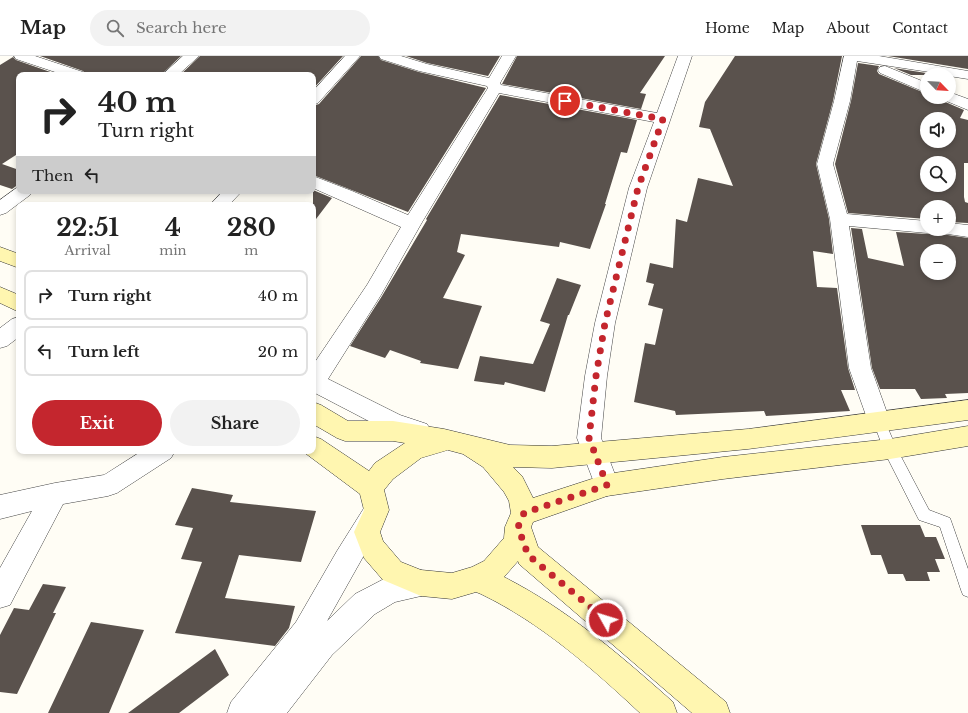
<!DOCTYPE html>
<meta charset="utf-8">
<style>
:root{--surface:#fff;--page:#f2f2f2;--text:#222;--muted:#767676;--line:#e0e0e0;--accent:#c4262e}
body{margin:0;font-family:"Libre Baskerville",serif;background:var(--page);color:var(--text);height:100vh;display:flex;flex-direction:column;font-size:15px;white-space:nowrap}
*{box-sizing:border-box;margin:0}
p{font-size:13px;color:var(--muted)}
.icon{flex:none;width:22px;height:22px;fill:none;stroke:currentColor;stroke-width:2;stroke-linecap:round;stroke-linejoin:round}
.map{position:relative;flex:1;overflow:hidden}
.drawer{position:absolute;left:16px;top:146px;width:300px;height:252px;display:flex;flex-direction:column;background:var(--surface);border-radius:8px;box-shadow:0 2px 6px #0003}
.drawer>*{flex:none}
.banner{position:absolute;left:16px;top:16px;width:300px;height:122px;border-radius:8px;box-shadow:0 2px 6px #0003;background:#fff;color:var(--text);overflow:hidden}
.needle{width:26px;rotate:115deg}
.buttons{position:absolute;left:920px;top:12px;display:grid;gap:8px}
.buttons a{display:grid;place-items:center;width:36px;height:36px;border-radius:50%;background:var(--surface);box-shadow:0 2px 6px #0003;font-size:20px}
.pin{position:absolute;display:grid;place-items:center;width:34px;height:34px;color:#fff;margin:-17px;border:2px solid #fff;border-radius:50%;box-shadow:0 1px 4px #0007}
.me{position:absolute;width:44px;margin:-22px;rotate:309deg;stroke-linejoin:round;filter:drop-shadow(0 0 3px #0008)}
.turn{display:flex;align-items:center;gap:14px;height:84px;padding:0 16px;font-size:18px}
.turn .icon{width:52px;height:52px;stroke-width:2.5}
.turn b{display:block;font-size:28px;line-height:34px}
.then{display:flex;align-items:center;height:38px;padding:0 16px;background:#0003;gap:8px;font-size:15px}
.eta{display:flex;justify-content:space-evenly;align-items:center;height:68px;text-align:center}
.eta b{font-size:24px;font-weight:700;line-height:28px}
.primary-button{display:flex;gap:8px;margin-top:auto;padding:8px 16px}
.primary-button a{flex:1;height:46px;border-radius:24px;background:var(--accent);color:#fff;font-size:16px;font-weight:700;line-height:46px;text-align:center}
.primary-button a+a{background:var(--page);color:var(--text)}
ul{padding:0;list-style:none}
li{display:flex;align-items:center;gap:12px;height:50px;margin:0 8px 6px;padding:0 8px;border:2px solid var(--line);border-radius:8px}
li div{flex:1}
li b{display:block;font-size:15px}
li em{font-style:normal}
header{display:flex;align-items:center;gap:24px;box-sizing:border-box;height:56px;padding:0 20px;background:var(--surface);border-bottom:1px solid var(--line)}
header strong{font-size:19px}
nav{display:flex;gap:22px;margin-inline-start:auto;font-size:14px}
.search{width:280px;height:36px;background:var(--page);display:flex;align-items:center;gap:10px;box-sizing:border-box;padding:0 14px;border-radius:22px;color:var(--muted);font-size:15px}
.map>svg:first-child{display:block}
</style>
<header>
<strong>Map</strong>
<div class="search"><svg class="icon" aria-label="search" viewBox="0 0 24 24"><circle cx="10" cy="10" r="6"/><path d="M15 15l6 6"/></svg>Search here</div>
<nav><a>Home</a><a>Map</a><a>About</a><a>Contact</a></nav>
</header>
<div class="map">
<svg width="968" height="657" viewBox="0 0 968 657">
<rect width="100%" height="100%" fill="#fffdf5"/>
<path fill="#5a524d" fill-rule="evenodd" d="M 40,0 L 181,0 L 161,19 L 86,19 L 83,15 Z
M 200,0 L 343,0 L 313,33 L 313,19 L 180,19 Z
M 361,0 L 378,0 L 381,4 L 419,16 L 486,32 L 408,156 L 313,119 L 313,50 L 319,48 Z
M 406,0 L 500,0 L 488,20 L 427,7 Z
M 517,0 L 665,0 L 640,37 L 646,38 L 641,53 L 502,28 Z
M 735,0 L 842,0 L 833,45 L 816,108 L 829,163 L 833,198 L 813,195 L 817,231 L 837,232 L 848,312 L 855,334 L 841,334 L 850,355 L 766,360 L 764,355 L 676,359 L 675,355 L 634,346 L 645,287 L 655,289 L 663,253 L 648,249 L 654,228 L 646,226 L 650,207 L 673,212 L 676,163 L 687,166 L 698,122 L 733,130 L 710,73 L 699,71 L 705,46 Z
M 888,0 L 968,0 L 968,13 Z
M 13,1 L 16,4 L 59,19 L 19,19 L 19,97 L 2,108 L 19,114 L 19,128 L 12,133 L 0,129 L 0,9 Z
M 858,7 L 879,10 L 877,15 L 879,18 L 927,38 L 927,41 L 940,41 L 943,45 L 964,54 L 960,62 L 968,64 L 968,107 L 964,107 L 964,141 L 965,146 L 968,147 L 968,167 L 949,166 L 949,151 L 927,151 L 927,163 L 848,157 L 835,108 L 851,45 ZM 927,63 L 949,63 L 949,85 L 927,85 ZM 927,107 L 949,107 L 949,129 L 927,129 Z
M 894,12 L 939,19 L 911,19 Z
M 500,39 L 637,64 L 627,97 L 621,96 L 605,148 L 606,148 L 590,193 L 560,186 L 559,191 L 461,178 L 457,196 L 465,199 L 443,242 L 482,250 L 458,313 L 420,307 L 421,305 L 390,294 L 385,302 L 350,290 L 382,240 L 427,164 L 426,163 Z
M 313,134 L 332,142 L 313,167 Z
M 851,172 L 862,173 L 868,202 L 904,210 L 896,176 L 927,178 L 933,176 L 937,173 L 941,178 L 968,182 L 968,337 L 945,338 L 947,342 L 921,343 L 915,333 L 880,333 L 872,312 ZM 927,195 L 949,195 L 949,217 L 927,217 Z
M 557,222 L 581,229 L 569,259 L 568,259 L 545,336 L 505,326 L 504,329 L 474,325 L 480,300 L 533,308 L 550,268 L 540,265 Z
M 192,432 L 233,439 L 230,446 L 316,455 L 301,506 L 239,499 L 225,542 L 295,550 L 289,572 L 275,590 L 175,577 L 202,506 L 181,503 L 193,472 L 175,469 Z
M 861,469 L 920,469 L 925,481 L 936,481 L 945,503 L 935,503 L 940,516 L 927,516 L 930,525 L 906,525 L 903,518 L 888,518 L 881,499 L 871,499 Z
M 43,528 L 66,531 L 53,557 L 56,557 L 17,638 L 0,636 L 0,579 L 14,552 L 29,554 Z
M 91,566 L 144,574 L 109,657 L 48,657 Z
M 215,593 L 229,619 L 179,657 L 128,657 Z"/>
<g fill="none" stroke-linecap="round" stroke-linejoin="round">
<g stroke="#444" stroke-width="1">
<path id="lane" d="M 879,360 L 883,361 L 896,391 L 929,454 L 950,462 L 968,513 L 968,541 L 963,539 L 961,534 L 940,471 L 919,464 L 885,397 L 873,365 L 875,361 Z"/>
</g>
<g stroke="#444" stroke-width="1">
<path id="street" d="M 14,0 L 35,0 L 83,16 L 85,19 L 64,19 L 16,3 Z
M 183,0 L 199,0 L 178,19 L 162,19 Z
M 345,0 L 360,0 L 318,47 L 313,49 L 313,35 Z
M 379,0 L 401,0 L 427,8 L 489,22 L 502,0 L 516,0 L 500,27 L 501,29 L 657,57 L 678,0 L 692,0 L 647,132 L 615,267 L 607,320 L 601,382 L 619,429 L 616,437 L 607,440 L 598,437 L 577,382 L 585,320 L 595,267 L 629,132 L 654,66 L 499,37 L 421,168 L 381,239 L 328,323 L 400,359 L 427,368 L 431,375 L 427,382 L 419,385 L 386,374 L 313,336 L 313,309 L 367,229 L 401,171 L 313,132 L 313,120 L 352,135 L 408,159 L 488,32 L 487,30 L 419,15 L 381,3 Z
M 844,0 L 879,0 L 968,15 L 968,23 L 949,20 L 949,19 L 857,5 L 850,45 L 833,108 L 847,158 L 927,165 L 927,173 L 935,173 L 933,175 L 927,177 L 849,170 L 871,312 L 890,365 L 887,372 L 879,375 L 871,372 L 868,365 L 849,312 L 830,163 L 817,108 L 834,45 Z
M 885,10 L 927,27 L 927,37 L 880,17 L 878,14 L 880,11 Z
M 949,36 L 968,43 L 968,54 L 944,44 L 941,41 L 949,41 Z
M 18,131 L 19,135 L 33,135 L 30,139 L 6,157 L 0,159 L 0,144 Z
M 223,135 L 242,135 L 229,149 L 210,149 Z
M 949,167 L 968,169 L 968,181 L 941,177 L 938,173 L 949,173 Z
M 19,261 L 19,281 L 7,290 L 0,292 L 0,272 L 12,263 Z
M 142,395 L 175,395 L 171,402 L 117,437 L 108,440 L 63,448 L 10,549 L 0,552 L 0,512 L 32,455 L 0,463 L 0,439 L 55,427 L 104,419 Z
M 373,448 L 382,452 L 386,460 L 327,565 L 355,538 L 382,524 L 391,520 L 421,514 L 430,518 L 434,527 L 430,536 L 421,540 L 395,546 L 375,558 L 332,599 L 287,657 L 227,657 L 231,646 L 296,566 L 337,495 L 364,452 Z"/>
</g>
<g stroke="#333" stroke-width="1">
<path id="secondary" d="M 0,191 L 19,198 L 19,212 L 0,205 Z
M 0,231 L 19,239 L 19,256 L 0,247 Z
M 968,344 L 968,364 L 748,393 L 552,412 L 513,411 L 522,420 L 533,442 L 607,418 L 723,401 L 890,383 L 968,370 L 968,390 L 890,403 L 723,423 L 607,440 L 533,466 L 531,471 L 538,491 L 726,646 L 730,657 L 692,657 L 519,508 L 518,505 L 504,521 C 567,553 620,599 673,646 L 677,657 L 640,657 C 592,612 541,567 481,538 L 476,536 L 452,543 L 421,540 L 383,524 L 364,502 L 354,476 L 364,454 L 360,438 L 305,397 L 304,395 L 313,395 L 313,380 L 321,383 L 369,415 L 375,407 L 405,387 L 393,385 L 345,385 L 337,382 L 313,368 L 313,346 L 321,349 L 348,365 L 393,365 L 444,373 L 510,389 L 552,390 L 748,373 ZM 448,394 L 463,398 L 483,411 L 504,436 L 509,445 L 511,457 L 505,471 L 504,482 L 484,505 L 472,511 L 452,517 L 421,514 L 401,506 L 383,485 L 380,476 L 389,454 L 384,434 L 393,423 L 421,402 Z"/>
</g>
<use href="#lane" fill="#fff" fill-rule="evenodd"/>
<use href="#street" fill="#fff" fill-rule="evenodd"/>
<use href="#secondary" fill="#fff6b0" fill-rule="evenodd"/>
</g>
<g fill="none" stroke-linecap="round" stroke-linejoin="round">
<path stroke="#c4262e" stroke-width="7" stroke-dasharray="0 12.6" d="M 565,45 L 663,63 L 638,132 L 605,267 L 596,320 L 589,382 L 607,429 L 524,457 L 518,471 L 528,499 L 606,564"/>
</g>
</svg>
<div class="buttons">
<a><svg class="needle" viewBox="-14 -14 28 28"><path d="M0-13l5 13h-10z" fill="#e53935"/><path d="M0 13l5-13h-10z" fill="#767676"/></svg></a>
<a><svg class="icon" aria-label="sound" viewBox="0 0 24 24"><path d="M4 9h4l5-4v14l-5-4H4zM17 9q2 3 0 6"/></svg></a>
<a><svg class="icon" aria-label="search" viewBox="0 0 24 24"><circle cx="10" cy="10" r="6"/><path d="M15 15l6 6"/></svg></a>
<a>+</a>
<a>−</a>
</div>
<div class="pin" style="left:565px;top:45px;background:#d93025"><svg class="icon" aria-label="arrive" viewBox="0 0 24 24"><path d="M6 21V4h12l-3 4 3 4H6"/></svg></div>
<svg class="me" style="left:606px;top:564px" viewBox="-20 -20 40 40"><circle r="17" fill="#c4262e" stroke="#fff" stroke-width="3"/><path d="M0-11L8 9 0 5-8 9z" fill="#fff"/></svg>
<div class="banner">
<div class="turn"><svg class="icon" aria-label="right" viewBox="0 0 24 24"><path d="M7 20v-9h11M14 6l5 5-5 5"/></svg><div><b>40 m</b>Turn right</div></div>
<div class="then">Then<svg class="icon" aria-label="left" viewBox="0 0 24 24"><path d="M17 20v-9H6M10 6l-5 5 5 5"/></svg></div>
</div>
<section class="drawer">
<div class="eta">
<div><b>22:51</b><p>Arrival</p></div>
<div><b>4</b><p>min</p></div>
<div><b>280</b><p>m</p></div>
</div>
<ul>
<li><svg class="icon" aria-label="right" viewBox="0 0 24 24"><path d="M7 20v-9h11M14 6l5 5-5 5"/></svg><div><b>Turn right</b></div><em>40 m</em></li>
<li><svg class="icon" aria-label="left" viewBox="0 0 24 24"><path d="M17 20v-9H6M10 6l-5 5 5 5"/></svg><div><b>Turn left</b></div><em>20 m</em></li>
</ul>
<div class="primary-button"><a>Exit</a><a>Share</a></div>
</section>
</div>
